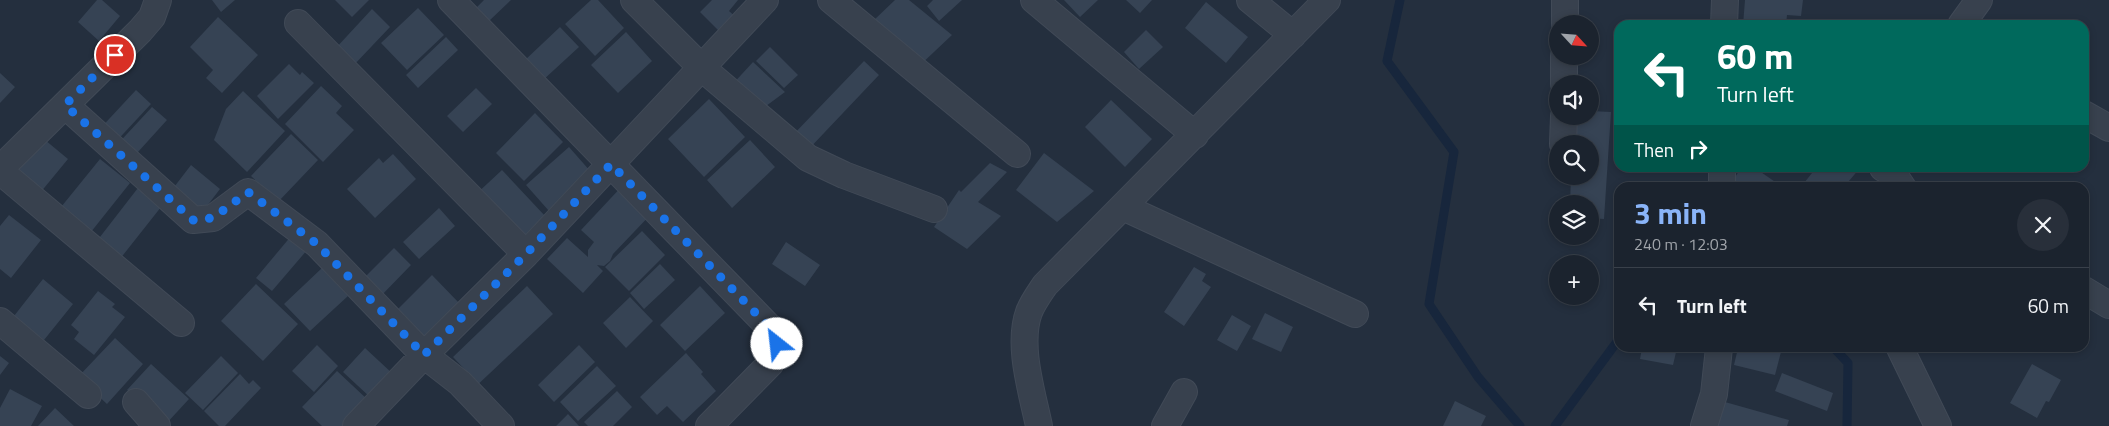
<!DOCTYPE html>
<meta charset="utf-8">
<style>
:root{--surface:#1b232e;--page:#282f3a;--text:#f1f3f6;--muted:#a0a4aa;--line:#39404a;--accent:#8ab4f8}
body{margin:0;font-family:"Titillium Web",sans-serif;background:var(--page);color:var(--text);height:100vh;display:flex;flex-direction:column;font-size:19px;white-space:nowrap}
*{box-sizing:border-box;margin:0}
p{font-size:16px;color:var(--muted)}
.icon{flex:none;width:28px;height:28px;fill:none;stroke:currentColor;stroke-width:2;stroke-linecap:round;stroke-linejoin:round}
.map{position:relative;flex:1;overflow:hidden}
.sheet{position:absolute;left:1614px;top:182px;width:475px;height:170px;display:flex;flex-direction:column;background:var(--surface);border-radius:15px;box-shadow:0 2px 8px #0003,0 0 0 1px var(--line)}
.sheet>*{flex:none}
.top-card{position:absolute;left:1614px;top:20px;width:475px;height:152px;border-radius:15px;box-shadow:0 2px 8px #0003,0 0 0 1px var(--line);background:#00695c;color:#fff;overflow:hidden}
.needle{width:32px;rotate:116deg}
.buttons{position:absolute;left:1549px;top:15px;display:grid;gap:10px}
.buttons a{display:grid;place-items:center;width:50px;height:50px;border-radius:50%;background:var(--surface);box-shadow:0 2px 8px #0003,0 0 0 1px var(--line);font-size:25px}
.pin{position:absolute;display:grid;place-items:center;width:42px;height:42px;color:#fff;margin:-21px;border:2px solid #fff;border-radius:50%;box-shadow:0 1px 5px #0007}
.me{position:absolute;width:55px;margin:-28px;rotate:331deg;stroke-linejoin:round;filter:drop-shadow(0 0 4px #0008)}
.turn{display:flex;align-items:center;gap:18px;height:105px;padding:0 20px;font-size:22px}
.turn .icon{width:65px;height:65px;stroke-width:2.5}
.turn b{display:block;font-size:35px;line-height:42px}
.then{display:flex;align-items:center;height:48px;padding:0 20px;background:#0003;gap:10px;font-size:19px}
.round{display:grid;place-items:center;flex:none;width:52px;height:52px;border-radius:26px;background:var(--page)}
.overview{display:flex;align-items:center;justify-content:space-between;height:85px;padding:0 20px}
h1{font-size:30px;font-weight:700;line-height:38px;color:var(--accent)}
ul{padding:0;list-style:none}
li{display:flex;align-items:center;gap:15px;height:75px;padding:0 20px;border-top:1px solid var(--line)}
li div{flex:1}
li b{display:block;font-size:19px}
li em{font-style:normal}
.map>svg:first-child{display:block}
</style>
<div class="map">
<svg width="2109" height="426" viewBox="0 0 2109 426">
<rect width="100%" height="100%" fill="#242f3e"/>
<g fill="none" stroke-linecap="round" stroke-linejoin="round">
<path stroke="#17263c" stroke-width="9" d="M 1400,0 L 1387,61 L 1454,152 L 1429,304 L 1478,377 L 1520,426
M 1834,348 L 1848,363 L 1847,426
M 1555,426 L 1619,339"/>
</g>
<path fill="#364354" d="M 97,0 L 102,0 L 120,16 L 99,41 L 78,22 Z
M 212,0 L 235,0 L 221,12 Z
M 335,0 L 369,0 L 352,17 Z
M 484,0 L 511,0 L 489,21 L 477,7 Z
M 591,0 L 598,0 L 624,28 L 595,56 L 565,24 Z
M 712,0 L 738,0 L 729,11 L 740,21 L 725,37 L 700,12 Z
M 895,0 L 909,0 L 952,35 L 917,68 L 873,21 Z
M 933,0 L 962,0 L 939,21 L 927,6 Z
M 1064,0 L 1098,0 L 1080,17 Z
M 1126,0 L 1152,0 L 1140,13 Z
M 1745,0 L 1803,0 L 1801,16 L 1787,15 L 1786,25 L 1743,25 Z
M 1206,2 L 1248,37 L 1226,63 L 1185,28 Z
M 418,8 L 444,35 L 407,70 L 381,43 Z
M 372,9 L 390,27 L 353,66 L 335,49 Z
M 218,17 L 258,55 L 222,93 L 206,78 L 213,70 L 190,47 Z
M 560,27 L 579,47 L 542,81 L 524,61 Z
M 1146,30 L 1163,47 L 1139,69 L 1124,52 Z
M 626,32 L 652,61 L 618,93 L 591,65 Z
M 446,37 L 458,50 L 418,88 L 406,75 Z
M 770,47 L 798,75 L 784,88 L 756,61 Z
M 864,61 L 879,75 L 806,152 L 791,137 Z
M 753,62 L 785,92 L 758,112 L 730,87 Z
M 289,64 L 300,75 L 302,72 L 314,83 L 278,119 L 257,96 Z
M 0,73 L 15,87 L 0,103 Z
M 321,86 L 342,106 L 336,113 L 354,130 L 323,162 L 285,124 Z
M 476,88 L 492,104 L 463,132 L 447,116 Z
M 136,90 L 151,104 L 111,147 L 96,133 Z
M 243,91 L 285,131 L 247,172 L 214,140 L 226,109 Z
M 709,99 L 745,137 L 704,177 L 668,139 Z
M 1111,100 L 1152,139 L 1125,167 L 1085,127 Z
M 152,107 L 167,120 L 128,163 L 113,149 Z
M 1590,111 L 1611,112 L 1604,219 L 1590,218 L 1590,204 L 1570,204 L 1571,176 L 1590,176 L 1590,144 L 1573,144 L 1575,116 L 1590,116 Z
M 535,113 L 563,142 L 524,181 L 496,153 Z
M 291,134 L 318,160 L 278,202 L 251,176 Z
M 39,135 L 68,159 L 40,193 L 11,168 Z
M 750,140 L 775,167 L 732,208 L 707,180 Z
M 569,147 L 591,172 L 549,211 L 526,185 Z
M 1044,153 L 1094,191 L 1057,222 L 1016,190 Z
M 393,154 L 416,179 L 375,218 L 347,189 L 379,158 L 383,163 Z
M 100,159 L 130,183 L 87,237 L 57,212 Z
M 990,163 L 1007,172 L 978,202 L 1001,216 L 967,249 L 934,227 L 959,190 L 961,192 Z
M 191,165 L 220,189 L 197,219 L 168,195 Z
M 1741,168 L 1755,168 L 1784,188 L 1728,188 Z
M 1816,168 L 1860,168 L 1843,188 L 1800,188 Z
M 502,170 L 546,217 L 518,244 L 473,197 Z
M 625,183 L 654,211 L 613,254 L 610,261 L 604,266 L 597,265 L 603,271 L 583,293 L 547,259 L 567,238 L 588,257 L 588,250 L 594,242 L 581,230 Z
M 141,184 L 165,202 L 116,264 L 93,246 Z
M 439,208 L 455,226 L 419,259 L 403,242 Z
M 9,215 L 41,240 L 11,278 L 0,269 L 0,226 Z
M 642,231 L 665,255 L 629,291 L 605,267 Z
M 292,235 L 308,249 L 272,291 L 256,278 Z
M 786,242 L 820,265 L 805,286 L 772,264 Z
M 394,248 L 411,265 L 378,299 L 360,282 Z
M 660,264 L 675,280 L 644,309 L 630,293 Z
M 1194,267 L 1206,274 L 1202,281 L 1211,287 L 1184,326 L 1164,312 Z
M 322,268 L 348,296 L 310,331 L 284,304 Z
M 432,275 L 460,304 L 422,342 L 394,313 Z
M 43,279 L 73,304 L 44,340 L 14,316 Z
M 256,284 L 298,324 L 263,361 L 221,321 Z
M 527,286 L 553,314 L 472,390 L 468,373 L 453,357 Z
M 700,286 L 725,313 L 685,351 L 660,325 Z
M 98,291 L 115,304 L 112,307 L 125,317 L 94,355 L 74,339 L 79,332 L 71,325 Z
M 630,297 L 653,321 L 626,348 L 603,323 Z
M 1265,313 L 1293,327 L 1281,352 L 1252,339 Z
M 1232,315 L 1251,326 L 1237,351 L 1217,340 Z
M 115,338 L 143,364 L 107,404 L 78,377 Z
M 317,345 L 338,366 L 314,392 L 292,371 Z
M 579,345 L 595,362 L 554,402 L 538,385 Z
M 365,348 L 393,374 L 371,398 L 343,372 Z
M 1642,348 L 1677,348 L 1673,365 L 1640,359 Z
M 1738,348 L 1762,348 L 1781,352 L 1775,375 L 1734,365 Z
M 686,353 L 703,372 L 701,374 L 716,391 L 683,422 L 667,406 L 657,415 L 640,397 Z
M 0,356 L 9,363 L 0,375 Z
M 221,356 L 238,373 L 203,410 L 185,393 Z
M 151,364 L 189,399 L 165,425 L 127,390 Z
M 2032,364 L 2061,380 L 2049,402 L 2046,401 L 2037,418 L 2010,403 Z
M 597,366 L 616,386 L 578,421 L 560,402 Z
M 337,371 L 368,400 L 343,426 L 322,426 L 302,407 Z
M 1782,373 L 1833,393 L 1827,411 L 1775,391 Z
M 240,374 L 249,384 L 253,380 L 261,388 L 225,426 L 219,426 L 204,411 Z
M 10,389 L 42,406 L 31,426 L 0,426 L 0,408 Z
M 617,391 L 632,407 L 613,426 L 588,426 L 584,422 Z
M 1455,401 L 1486,416 L 1481,426 L 1443,426 Z
M 1725,402 L 1789,420 L 1787,426 L 1718,426 Z
M 55,408 L 74,426 L 38,426 Z
M 568,414 L 579,426 L 556,426 Z"/>
<g fill="none" stroke-linecap="round" stroke-linejoin="round">
<g stroke="#414a57" stroke-width="28">
<path id="minor" d="M 451,0 L 775,333 C 777,345 776,353 770,364 L 709,426
M 634,0 L 702,68 L 808,158 L 844,175 L 934,209
M 831,0 L 1017,154
M 1034,0 L 1195,135
M 1250,0 L 1293,35
M 298,23 L 526,254
M 1565,24 L 1565,0
M 1724,25 L 1725,0
M 1961,25 L 1979,0
M 1564,84 L 1564,56
M 65,105 L 193,220 L 213,218 L 248,192 L 317,244 L 424,355 L 460,383 L 501,426
M 2084,114 L 2109,128
M 1563,144 L 1564,116
M 1883,168 L 1893,173 L 1903,188
M 0,169 L 140,31 L 152,17 L 158,0
M 0,171 L 181,323
M 1722,188 L 1722,168
M 1123,207 L 1355,314
M 2084,290 L 2109,305
M 0,321 L 88,395
M 1900,348 L 1938,426
M 136,402 L 157,426
M 356,426 L 424,355 L 526,254 L 765,0
M 1039,426 C 1032,392 1017,345 1029,312 C 1033,302 1039,294 1045,285 L 1327,0
M 1165,426 L 1184,392
M 1704,426 L 1714,394 L 1719,348"/>
</g>
<use href="#minor" stroke="#38414e" stroke-width="26"/>
</g>
<g fill="none" stroke-linecap="round" stroke-linejoin="round">
<path stroke="#1a73e8" stroke-width="9" stroke-dasharray="0 16.2" d="M 115,55 L 65,105 L 193,220 L 213,218 L 248,192 L 317,244 L 424,355 L 526,254 L 611,164 L 775,333 L 777,344"/>
</g>
</svg>
<div class="buttons">
<a><svg class="needle" viewBox="-14 -14 28 28"><path d="M0-13l5 13h-10z" fill="#e53935"/><path d="M0 13l5-13h-10z" fill="#a0a4aa"/></svg></a>
<a><svg class="icon" aria-label="sound" viewBox="0 0 24 24"><path d="M4 9h4l5-4v14l-5-4H4zM17 9q2 3 0 6"/></svg></a>
<a><svg class="icon" aria-label="search" viewBox="0 0 24 24"><circle cx="10" cy="10" r="6"/><path d="M15 15l6 6"/></svg></a>
<a><svg class="icon" aria-label="layers" viewBox="0 0 24 24"><path d="M12 4l9 5-9 5-9-5zM3 14l9 5 9-5"/></svg></a>
<a>+</a>
</div>
<div class="pin" style="left:115px;top:55px;background:#d93025"><svg class="icon" aria-label="arrive" viewBox="0 0 24 24"><path d="M6 21V4h12l-3 4 3 4H6"/></svg></div>
<svg class="me" style="left:777px;top:344px" viewBox="-20 -20 40 40"><circle r="19" fill="#fff"/><path d="M0-13L10 11 0 6-10 11z" fill="#1a73e8"/></svg>
<div class="top-card">
<div class="turn"><svg class="icon" aria-label="left" viewBox="0 0 24 24"><path d="M17 20v-9H6M10 6l-5 5 5 5"/></svg><div><b>60 m</b>Turn left</div></div>
<div class="then">Then<svg class="icon" aria-label="right" viewBox="0 0 24 24"><path d="M7 20v-9h11M14 6l5 5-5 5"/></svg></div>
</div>
<section class="sheet">
<div class="overview"><div><h1>3 min</h1><p>240 m · 12:03</p></div><a class="round"><svg class="icon" aria-label="close" viewBox="0 0 24 24"><path d="M6 6l12 12M18 6L6 18"/></svg></a></div>
<ul>
<li><svg class="icon" aria-label="left" viewBox="0 0 24 24"><path d="M17 20v-9H6M10 6l-5 5 5 5"/></svg><div><b>Turn left</b></div><em>60 m</em></li>
</ul>
</section>
</div>
